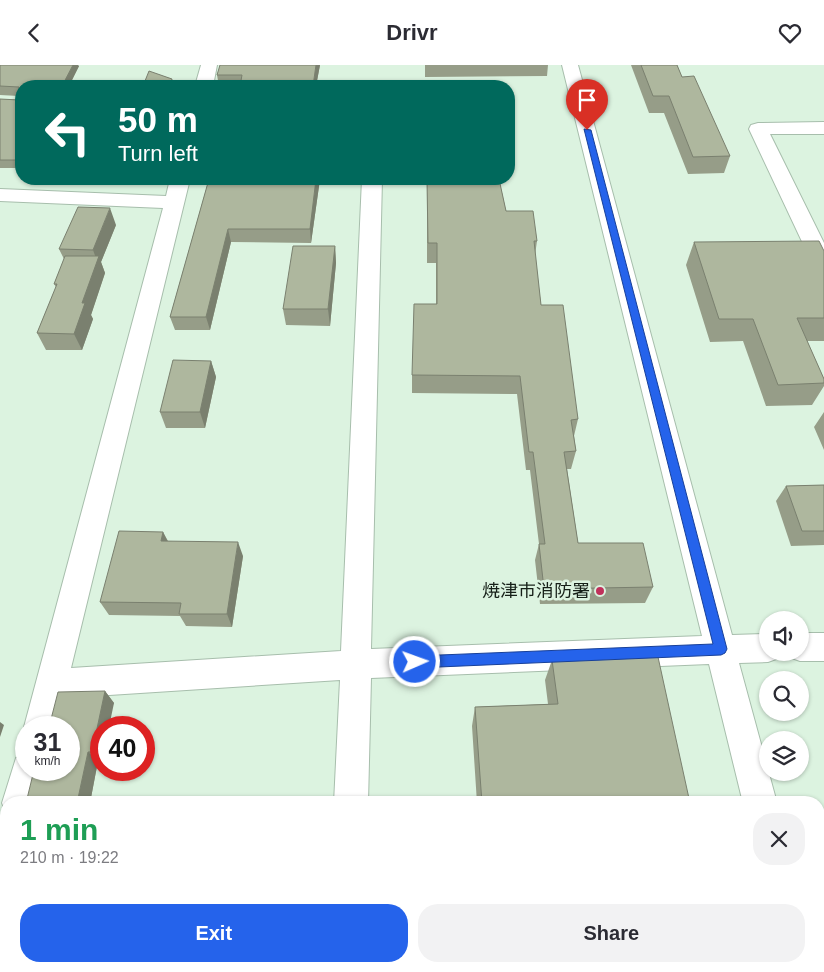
<!DOCTYPE html>
<meta charset="utf-8">
<style>
:root{--surface:#fff;--page:#f2f2f3;--text:#2b2b33;--muted:#7c7c81;--accent:#2563eb}
body{margin:0;font-family:Helvetica,"Noto Sans JP",sans-serif;background:var(--page);color:var(--text);height:100vh;display:flex;flex-direction:column;font-size:19px;white-space:nowrap}
*{box-sizing:border-box;margin:0}
p{font-size:16px;color:var(--muted)}
.icon{flex:none;width:28px;height:28px;fill:none;stroke:currentColor;stroke-width:2;stroke-linecap:round;stroke-linejoin:round}
.map{position:relative;flex:1;overflow:hidden}
.details{position:absolute;left:0px;top:731px;width:825px;height:176px;display:flex;flex-direction:column;background:var(--surface);border-radius:20px 20px 0 0;box-shadow:0 1px 4px #0004}
.details>*{flex:none}
.guide{position:absolute;left:15px;top:15px;width:500px;height:105px;border-radius:20px;box-shadow:0 1px 4px #0004;background:#00695c;color:#fff;overflow:hidden}
.tools{position:absolute;left:759px;top:546px;display:grid;gap:10px}
.tools a{display:grid;place-items:center;width:50px;height:50px;border-radius:50%;background:var(--surface);box-shadow:0 1px 4px #0004;font-size:25px}
.speed{position:absolute;left:15px;top:651px;display:flex;gap:10px;font-size:25px;font-weight:700;text-align:center}
.speed>*{display:grid;place-content:center;width:65px;height:65px;border-radius:50%;background:var(--surface);box-shadow:0 1px 4px #0004;line-height:1}
.speed small{font-size:12px;font-weight:400}
.speed .limit{border:8px solid #d22;background:#fff;color:#111}
.pin{position:absolute;display:grid;place-items:center;width:42px;height:42px;color:#fff;margin:-51px -21px;border-radius:50% 50% 50% 0;rotate:-45deg;box-shadow:0 0 5px #0007}
.pin .icon{rotate:45deg}
.me{position:absolute;width:55px;margin:-28px;rotate:88deg;stroke-linejoin:round;filter:drop-shadow(0 0 4px #0008)}
.turn{display:flex;align-items:center;gap:18px;height:105px;padding:0 20px;font-size:22px}
.turn .icon{width:65px;height:65px;stroke-width:2.5}
.turn b{display:block;font-size:35px;line-height:42px}
.round{display:grid;place-items:center;flex:none;width:52px;height:52px;border-radius:20px;background:var(--page)}
.summary{display:flex;align-items:center;justify-content:space-between;height:85px;padding:0 20px}
h1{font-size:30px;font-weight:700;line-height:38px;color:#1e9e55}
.action{display:flex;gap:10px;margin-top:auto;padding:10px 20px}
.action a{flex:1;height:58px;border-radius:20px;background:var(--accent);color:#fff;font-size:20px;font-weight:700;line-height:58px;text-align:center}
.action a+a{background:var(--page);color:var(--text)}
header{display:flex;justify-content:space-between;align-items:center;height:65px;padding:0 20px;background:var(--surface);font-size:22px;font-weight:700}
.map>svg:first-child{display:block}
</style>
<header><svg class="icon" aria-label="back" viewBox="0 0 24 24"><path d="M15 5l-7 7 7 7"/></svg>Drivr<svg class="icon" aria-label="heart" viewBox="0 0 24 24"><path d="M12 20l-8-8c-3-5 5-10 8-4 3-6 11-1 8 4z"/></svg></header>
<div class="map">
<svg width="824" height="907" viewBox="0 0 824 907">
<rect width="100%" height="100%" fill="#dcf3e0"/>
<g fill="none" stroke-linecap="round" stroke-linejoin="round">
<g stroke="#a7beac" stroke-width="2">
<path id="minor" d="M 201,0 L 217,0 L 213,21 L 195,21 Z
M 562,0 L 578,0 L 732,570 L 768,569 L 768,588 L 781,588 L 779,593 L 768,597 L 739,598 L 777,738 L 743,738 L 709,599 L 371,613 L 368,738 L 334,738 L 340,615 L 63,633 L 56,662 L 26,662 L 26,668 L 24,662 L 163,143 L 0,136 L 0,124 L 166,131 L 170,114 L 190,114 L 71,603 L 341,586 L 362,114 L 382,114 L 371,584 L 702,571 Z
M 824,57 L 824,69 L 770,69 L 824,178 L 824,207 L 816,205 L 813,200 L 749,64 L 751,60 L 758,58 Z
M 800,568 L 824,568 L 824,596 L 800,596 L 789,592 L 787,588 L 800,588 Z
M 26,689 L 26,705 L 45,705 L 36,738 L 6,738 L 6,748 L 2,738 L 16,693 Z
M 6,765 L 6,820 L 0,823 L 0,768 Z
M 819,896 L 822,907 L 784,907 L 783,901 L 819,901 Z
M 325,901 L 363,901 L 363,907 L 325,907 Z"/>
</g>
<use href="#minor" fill="#fff" fill-rule="evenodd"/>
</g>
<path fill="#969d88" d="M 0,0 L 79,1 L 69,21 L 21,21 L 21,103 L 0,103 L 0,34 L 19,35 L 19,31 L 0,30 Z
M 320,0 L 316,21 L 219,21 L 217,10 Z
M 425,0 L 548,0 L 547,11 L 425,12 Z
M 631,0 L 677,0 L 682,12 L 730,91 L 724,108 L 688,109 L 664,48 L 649,48 Z
M 209,114 L 320,114 L 311,178 L 231,177 L 210,265 L 175,265 L 170,252 Z
M 456,114 L 499,114 L 506,146 L 537,176 L 535,190 L 541,240 L 578,354 L 574,371 L 576,386 L 571,404 L 567,404 L 578,478 L 653,522 L 645,538 L 540,539 L 535,495 L 539,479 L 530,405 L 526,405 L 517,329 L 412,328 L 412,310 L 436,239 L 436,198 L 427,198 L 427,116 L 456,116 Z
M 116,160 L 101,197 L 105,208 L 91,250 L 93,254 L 82,285 L 46,285 L 37,268 L 56,222 L 54,219 L 64,194 L 59,184 Z
M 694,177 L 824,186 L 824,276 L 807,276 L 824,314 L 824,321 L 812,340 L 766,341 L 743,276 L 710,277 L 686,200 Z
M 335,181 L 336,198 L 330,261 L 286,260 L 283,244 Z
M 211,296 L 216,312 L 205,363 L 166,363 L 160,347 Z
M 824,347 L 824,385 L 814,362 Z
M 824,420 L 824,480 L 791,481 L 776,436 L 786,421 Z
M 163,467 L 168,476 L 243,491 L 232,562 L 186,561 L 180,551 L 109,550 L 100,537 Z
M 552,595 L 690,738 L 477,738 L 472,661 L 475,642 L 548,639 L 545,615 Z
M 105,626 L 114,638 L 101,662 L 101,696 L 98,696 L 90,738 L 26,738 L 69,705 Z
M 489,901 L 725,901 L 726,907 L 489,907 Z"/>
<path fill="#7a806f" d="M 73,0 L 78,0 L 79,1 L 69,21 L 62,21 Z
M 316,0 L 320,0 L 316,21 L 313,21 Z
M 172,14 L 174,21 L 170,21 Z
M 316,114 L 320,114 L 311,178 L 310,164 Z
M 110,143 L 116,160 L 101,197 L 105,208 L 91,250 L 93,254 L 82,285 L 74,269 L 82,238 L 97,196 L 93,185 Z
M 228,164 L 231,177 L 210,265 L 206,252 Z
M 335,181 L 336,198 L 330,261 L 328,244 Z
M 211,296 L 216,312 L 205,363 L 200,347 Z
M 163,467 L 170,481 L 161,476 Z
M 238,477 L 243,491 L 232,562 L 227,549 Z
M 105,626 L 114,638 L 109,662 L 101,662 L 101,696 L 92,687 Z
M 0,657 L 4,660 L 0,672 Z
M 88,687 L 98,696 L 90,738 L 77,738 Z
M 98,901 L 110,901 L 109,907 L 97,907 Z"/>
<path fill="#aeb79e" stroke="#7a806f" d="M 0,0 L 73,0 L 62,21 L 21,21 L 21,95 L 0,95 L 0,34 L 19,35 L 19,22 L 0,21 Z
M 220,0 L 316,0 L 313,21 L 240,21 L 242,10 L 217,10 Z
M 641,0 L 677,0 L 682,12 L 694,11 L 730,91 L 693,92 L 669,31 L 653,31 Z
M 149,6 L 172,14 L 170,21 L 143,21 Z
M 209,114 L 316,114 L 310,164 L 228,164 L 206,252 L 170,252 Z
M 459,114 L 499,114 L 506,146 L 533,146 L 537,176 L 534,176 L 541,240 L 563,240 L 578,354 L 571,355 L 576,386 L 564,387 L 578,478 L 643,478 L 653,522 L 544,524 L 539,479 L 545,479 L 533,387 L 529,387 L 520,311 L 412,310 L 414,239 L 437,239 L 437,178 L 428,178 L 427,116 L 460,116 Z
M 78,142 L 110,143 L 93,185 L 59,184 Z
M 819,176 L 824,186 L 824,253 L 797,253 L 824,314 L 824,318 L 778,320 L 753,254 L 719,254 L 694,177 Z
M 293,181 L 335,181 L 328,244 L 283,244 Z
M 65,191 L 99,191 L 82,238 L 85,238 L 74,269 L 37,268 L 57,219 L 54,219 Z
M 173,295 L 211,296 L 200,347 L 160,347 Z
M 824,420 L 824,466 L 802,466 L 786,421 Z
M 119,466 L 163,467 L 161,476 L 238,477 L 227,549 L 179,549 L 181,538 L 100,537 Z
M 658,592 L 690,738 L 482,738 L 475,642 L 558,639 L 552,595 Z
M 105,626 L 92,687 L 88,687 L 77,738 L 26,738 L 34,705 L 69,705 L 69,662 L 49,662 L 58,627 Z
M 8,901 L 98,901 L 97,907 L 7,907 Z
M 494,901 L 725,901 L 726,907 L 495,907 Z"/>
<path fill="#2563eb" stroke="#184099" d="M 584,64 L 591,65 L 727,584 L 725,588 L 721,590 L 415,603 L 410,601 L 408,597 L 410,593 L 415,591 L 713,579 Z"/>
<circle fill="#c0315b" stroke="#dcf3e0" stroke-width="2" cx="600" cy="526" r="5"/>
<g text-anchor="middle" stroke-width="5" stroke-linejoin="round" paint-order="stroke">
<g font-size="18" fill="#161f18" stroke="#dcf3e0" text-anchor="end">
<text x="590" y="532">焼津市消防署</text>
</g>
</g>
</svg>
<div class="tools">
<a><svg class="icon" aria-label="sound" viewBox="0 0 24 24"><path d="M4 9h4l5-4v14l-5-4H4zM17 9q2 3 0 6"/></svg></a>
<a><svg class="icon" aria-label="search" viewBox="0 0 24 24"><circle cx="10" cy="10" r="6"/><path d="M15 15l6 6"/></svg></a>
<a><svg class="icon" aria-label="layers" viewBox="0 0 24 24"><path d="M12 4l9 5-9 5-9-5zM3 14l9 5 9-5"/></svg></a>
</div>
<div class="speed"><div>31<small>km/h</small></div><div class="limit">40</div></div>
<div class="pin" style="left:587px;top:65px;background:#d93025"><svg class="icon" aria-label="arrive" viewBox="0 0 24 24"><path d="M6 21V4h12l-3 4 3 4H6"/></svg></div>
<svg class="me" style="left:415px;top:597px" viewBox="-20 -20 40 40"><circle r="17" fill="#2563eb" stroke="#fff" stroke-width="3"/><path d="M0-11L8 9 0 5-8 9z" fill="#fff"/></svg>
<div class="guide">
<div class="turn"><svg class="icon" aria-label="left" viewBox="0 0 24 24"><path d="M17 20v-9H6M10 6l-5 5 5 5"/></svg><div><b>50 m</b>Turn left</div></div>
</div>
<section class="details">
<div class="summary"><div><h1>1 min</h1><p>210 m · 19:22</p></div><a class="round"><svg class="icon" aria-label="close" viewBox="0 0 24 24"><path d="M6 6l12 12M18 6L6 18"/></svg></a></div>
<div class="action"><a>Exit</a><a>Share</a></div>
</section>
</div>
